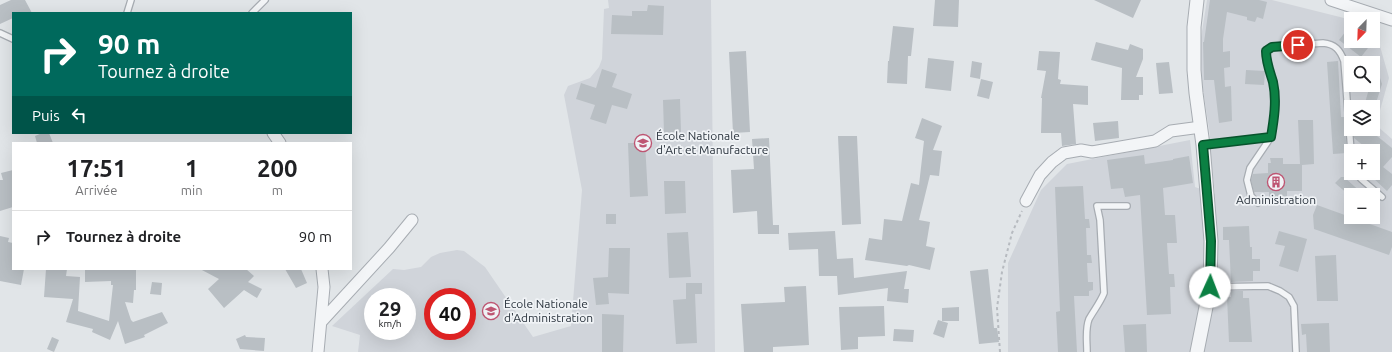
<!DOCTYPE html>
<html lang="fr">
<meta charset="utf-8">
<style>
:root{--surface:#fff;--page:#f2f2f2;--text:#202124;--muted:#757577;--line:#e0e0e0}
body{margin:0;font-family:Ubuntu,sans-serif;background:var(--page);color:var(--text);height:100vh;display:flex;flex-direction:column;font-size:15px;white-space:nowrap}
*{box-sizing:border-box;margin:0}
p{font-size:13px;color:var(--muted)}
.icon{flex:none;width:22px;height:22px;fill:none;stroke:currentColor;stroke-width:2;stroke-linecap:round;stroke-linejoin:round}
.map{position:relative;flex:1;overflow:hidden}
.details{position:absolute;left:12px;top:142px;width:340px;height:128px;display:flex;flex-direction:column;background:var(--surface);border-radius:0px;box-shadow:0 4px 16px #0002}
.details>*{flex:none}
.top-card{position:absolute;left:12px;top:12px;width:340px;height:122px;border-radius:0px;box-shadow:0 4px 16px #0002;background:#00695c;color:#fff;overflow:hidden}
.needle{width:26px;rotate:203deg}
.tools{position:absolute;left:1344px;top:12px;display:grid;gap:8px}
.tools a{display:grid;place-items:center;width:36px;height:36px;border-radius:0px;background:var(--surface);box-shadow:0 4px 16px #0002;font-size:20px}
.speed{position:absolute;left:364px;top:288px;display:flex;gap:8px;font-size:20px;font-weight:700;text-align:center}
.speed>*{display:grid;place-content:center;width:52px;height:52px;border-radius:50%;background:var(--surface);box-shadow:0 4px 16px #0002;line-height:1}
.speed small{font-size:10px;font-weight:400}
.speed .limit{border:6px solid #d22;background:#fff;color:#111}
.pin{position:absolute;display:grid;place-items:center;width:34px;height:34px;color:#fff;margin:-17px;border:2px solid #fff;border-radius:50%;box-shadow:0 1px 4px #0007}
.me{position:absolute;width:44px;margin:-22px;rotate:2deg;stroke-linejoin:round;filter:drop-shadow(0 0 3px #0008)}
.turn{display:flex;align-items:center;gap:14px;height:84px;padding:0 20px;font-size:18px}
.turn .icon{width:52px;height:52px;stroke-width:2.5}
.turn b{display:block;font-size:28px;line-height:34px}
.then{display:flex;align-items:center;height:38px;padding:0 20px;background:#0003;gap:8px;font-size:15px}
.eta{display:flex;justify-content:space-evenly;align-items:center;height:68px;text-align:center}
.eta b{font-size:24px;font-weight:700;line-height:28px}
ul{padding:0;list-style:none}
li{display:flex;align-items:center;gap:12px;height:52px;padding:0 20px;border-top:1px solid var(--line)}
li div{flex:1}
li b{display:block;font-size:15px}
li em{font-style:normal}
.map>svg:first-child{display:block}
</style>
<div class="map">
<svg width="1392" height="352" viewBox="0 0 1392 352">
<rect width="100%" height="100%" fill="#e1e5e8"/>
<path fill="#d0d4da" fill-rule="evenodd" d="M 608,0 L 711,0 L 715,352 L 358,352 L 360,335 L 332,326 L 393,269 L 404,270 L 421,267 L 431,257 L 440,253 L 457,250 L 464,251 L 485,267 L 533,337 L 571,326 L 582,190 L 564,95 L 568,86 L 590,78 L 599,67 L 602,59 L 604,9 L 609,8 ZM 373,297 L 407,297 L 407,331 L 373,331 ZM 433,297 L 467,297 L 467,331 L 433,331 Z
M 1207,0 L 1272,0 L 1348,19 L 1351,21 L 1351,41 L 1373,41 L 1373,35 L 1378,39 L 1389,78 L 1376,125 L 1392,139 L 1392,352 L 1008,352 L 1008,263 L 1041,190 L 1067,164 L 1190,140 L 1195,187 L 1215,194 L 1210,151 L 1210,135 L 1202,83 L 1200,44 ZM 1351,63 L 1373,63 L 1373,85 L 1351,85 ZM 1351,107 L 1373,107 L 1373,129 L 1351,129 ZM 1351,151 L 1373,151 L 1373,173 L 1351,173 ZM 1351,195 L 1373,195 L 1373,217 L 1351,217 Z"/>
<path fill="#b9bfc4" d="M 11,0 L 25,0 L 32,13 L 13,13 L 13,18 L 0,24 L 0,5 Z
M 935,0 L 959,0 L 958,27 L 933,26 Z
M 1094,0 L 1141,0 L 1133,18 Z
M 1210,0 L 1259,0 L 1267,2 L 1263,19 L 1257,17 L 1255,22 L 1247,20 L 1247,17 L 1227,12 L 1223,39 L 1223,52 L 1230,51 L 1230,67 L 1224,68 L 1225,87 L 1231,86 L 1232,121 L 1219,123 L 1214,80 L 1204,80 L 1203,42 L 1204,42 Z
M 648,5 L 664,6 L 663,35 L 611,34 L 612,15 L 632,16 L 632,11 L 647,11 Z
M 893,26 L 914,28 L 911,56 L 908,56 L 907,84 L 887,83 L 888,61 L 889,61 Z
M 1346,31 L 1351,35 L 1351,41 L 1359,41 L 1368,48 L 1361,57 L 1339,40 Z
M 1096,42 L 1128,50 L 1130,44 L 1143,49 L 1143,59 L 1136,77 L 1143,77 L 1143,95 L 1139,95 L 1139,100 L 1121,100 L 1122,68 L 1091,60 Z
M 746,51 L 750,132 L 733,133 L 729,52 Z
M 1039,51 L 1060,52 L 1058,79 L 1061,80 L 1060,84 L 1088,86 L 1088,105 L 1073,104 L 1076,144 L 1062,146 L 1061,133 L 1041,133 L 1042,98 L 1041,98 L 1046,71 L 1037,70 Z
M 928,58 L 954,61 L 951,91 L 925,88 Z
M 972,61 L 982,63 L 980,79 L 970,77 Z
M 1338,61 L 1341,117 L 1344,117 L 1347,153 L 1333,154 L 1327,62 Z
M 1169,62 L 1173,93 L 1159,94 L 1156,63 Z
M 1373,63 L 1375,63 L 1382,84 L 1375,106 L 1365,103 L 1370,85 L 1373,85 Z
M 602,69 L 617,74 L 612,87 L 632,94 L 627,109 L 612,105 L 606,124 L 590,119 L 595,105 L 576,99 L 581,83 L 596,88 Z
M 1246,70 L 1265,71 L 1264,85 L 1245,84 Z
M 981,79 L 993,82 L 989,99 L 977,96 Z
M 680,99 L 681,132 L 664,133 L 663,100 Z
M 922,118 L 942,126 L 933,150 L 942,151 L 939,176 L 930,175 L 919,220 L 930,222 L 926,246 L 935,248 L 930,270 L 909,265 L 907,266 L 865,260 L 869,238 L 882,240 L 884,219 L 902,221 L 911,183 L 919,185 L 924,141 L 915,138 Z
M 1298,120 L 1313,120 L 1314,164 L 1302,165 L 1302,191 L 1287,191 L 1287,205 L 1269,205 L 1269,192 L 1254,192 L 1251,180 L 1253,174 L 1268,173 L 1268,163 L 1271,163 L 1270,158 L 1283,158 L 1283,164 L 1300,164 Z
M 1118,121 L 1119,138 L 1095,141 L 1093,123 Z
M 1354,129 L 1372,129 L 1372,132 L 1392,148 L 1392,157 L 1383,167 L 1392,174 L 1392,185 L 1387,191 L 1373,178 L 1373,151 L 1370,151 L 1354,138 Z
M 42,133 L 49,133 L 53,143 L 37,143 L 35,136 Z
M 838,136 L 857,136 L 861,224 L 842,225 Z
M 769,138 L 773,225 L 779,225 L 779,234 L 758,234 L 757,211 L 733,213 L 731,170 L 754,169 L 752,139 Z
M 628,143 L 645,143 L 648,196 L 630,197 Z
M 1144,155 L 1145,164 L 1173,160 L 1173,159 L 1189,156 L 1193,183 L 1163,188 L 1165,215 L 1175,215 L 1177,243 L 1167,243 L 1169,274 L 1174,274 L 1175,287 L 1170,287 L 1171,314 L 1147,315 L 1140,195 L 1125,197 L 1123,188 L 1111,189 L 1107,160 Z
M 13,170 L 13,207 L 0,211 L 0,180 L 3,180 L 1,173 Z
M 1341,177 L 1344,177 L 1364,195 L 1349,195 L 1335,183 Z
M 664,181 L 685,181 L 686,213 L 665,214 Z
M 1083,186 L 1085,219 L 1089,219 L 1090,228 L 1086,228 L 1087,255 L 1091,255 L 1092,263 L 1087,263 L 1088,282 L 1093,282 L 1093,290 L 1089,291 L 1089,296 L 1074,296 L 1077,352 L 1058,352 L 1056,312 L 1060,311 L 1055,187 Z
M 1317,205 L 1392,232 L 1392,247 L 1389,255 L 1314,229 L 1313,215 Z
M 606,214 L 616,214 L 616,224 L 606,224 Z
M 1249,226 L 1250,247 L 1252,247 L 1252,259 L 1260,259 L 1260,271 L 1253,271 L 1253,281 L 1231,282 L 1229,240 L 1223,240 L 1223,227 Z
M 835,231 L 837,259 L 853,258 L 854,278 L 907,271 L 904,289 L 909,289 L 908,303 L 887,301 L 888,288 L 838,295 L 837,276 L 819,276 L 818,249 L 789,250 L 788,233 Z
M 1279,231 L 1307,239 L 1298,272 L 1279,266 L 1285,246 L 1275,244 Z
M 688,232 L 691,277 L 669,278 L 667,233 Z
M 0,236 L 9,238 L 8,242 L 13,243 L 13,269 L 24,269 L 21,285 L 0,281 Z
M 609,248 L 630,248 L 629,294 L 608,293 L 609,304 L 596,305 L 593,278 L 608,277 Z
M 1336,255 L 1338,301 L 1317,301 L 1315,256 Z
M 46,269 L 67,269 L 66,276 L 80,277 L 78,311 L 109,321 L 113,285 L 111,285 L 111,281 L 85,282 L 85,269 L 136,269 L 136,290 L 134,290 L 133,303 L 125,302 L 131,320 L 133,322 L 162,312 L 168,323 L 144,335 L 145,337 L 125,344 L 118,321 L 110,340 L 92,332 L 93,329 L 66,322 L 73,299 L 44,297 Z
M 200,269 L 246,269 L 254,276 L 248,282 L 262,289 L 257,298 L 244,290 L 224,308 L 208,289 L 219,279 Z
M 285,269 L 301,269 L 307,283 L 296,288 Z
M 988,269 L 994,328 L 997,328 L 999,342 L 979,344 L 970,271 Z
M 152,282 L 162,283 L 161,295 L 150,294 Z
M 686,283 L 702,283 L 702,294 L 695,294 L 697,343 L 676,344 L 673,300 L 686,299 Z
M 806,286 L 809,345 L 773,347 L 773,352 L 744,352 L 741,304 L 785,302 L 784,287 Z
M 1231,291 L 1243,291 L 1243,298 L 1249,298 L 1252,342 L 1229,342 L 1227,297 L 1231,297 Z
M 884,306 L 885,336 L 858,337 L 858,349 L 841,350 L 839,307 Z
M 959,307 L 959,321 L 942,321 L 942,308 Z
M 602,314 L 624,315 L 623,352 L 602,352 Z
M 938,320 L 948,323 L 944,338 L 933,334 Z
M 1329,323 L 1330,352 L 1307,352 L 1306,334 L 1302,335 L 1301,324 Z
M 1146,324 L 1147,352 L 1125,352 L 1123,325 Z
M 894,329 L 914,330 L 913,342 L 893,341 Z
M 245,335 L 246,337 L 265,338 L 264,351 L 240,349 L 236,339 Z
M 52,337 L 59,340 L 54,352 L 47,349 Z"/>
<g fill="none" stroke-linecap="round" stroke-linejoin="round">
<g stroke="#a7acb2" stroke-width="8">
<path id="service" d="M 127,13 L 131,0
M 252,13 L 265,0
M 0,33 L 13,39
M 1203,145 L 1271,137
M 1356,173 L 1361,179 L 1382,197
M 1258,203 L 1251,196 L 1247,180 L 1250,168 L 1271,137 L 1275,114 L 1273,84 L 1266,58 L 1266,51 L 1272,47 L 1323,43 C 1335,44 1340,50 1344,61 L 1351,151
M 1210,287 L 1268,286 L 1280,291 L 1289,297 L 1294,306 L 1296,352
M 1087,352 C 1087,341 1085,329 1089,319 C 1094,310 1100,303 1104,293 L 1100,220 L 1097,206 L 1127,206"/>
</g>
<g stroke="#a7acb2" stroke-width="13">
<path id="minor" d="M 1331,0 L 1392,20
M 273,133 L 280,143
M 1026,201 L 1040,175 L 1052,162 L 1064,153 L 1081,150 L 1092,152 L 1155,141 L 1171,131 L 1201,127
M 321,322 L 389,248 L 412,220
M 318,352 L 324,287 L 322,269"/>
</g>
<g stroke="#a7acb2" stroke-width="15">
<path id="tertiary" d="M 1197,352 L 1210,287 L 1211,241 L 1203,145 L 1196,93 L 1194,70 L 1194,27 L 1197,0"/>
</g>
<path stroke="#b7bbc0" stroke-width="2" stroke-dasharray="3 3" stroke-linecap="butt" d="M 1000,352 L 997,308 L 1002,272 L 1012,233 L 1022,211"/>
<use href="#service" stroke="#f3f5f7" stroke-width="5.5"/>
<use href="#minor" stroke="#f3f5f7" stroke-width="11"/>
<use href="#tertiary" stroke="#f3f5f7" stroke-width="13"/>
</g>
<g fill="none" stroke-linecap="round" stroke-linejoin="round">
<g stroke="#07532c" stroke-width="10">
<path id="route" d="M 1210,287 L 1211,241 L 1203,145 L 1271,137 C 1274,119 1277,100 1273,82 C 1270,72 1266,62 1266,51 L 1272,47 L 1298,45"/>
</g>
<use href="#route" stroke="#0b8043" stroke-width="7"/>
</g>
<defs>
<g id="university-ring" transform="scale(0.9)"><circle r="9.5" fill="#f0f3f6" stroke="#be5572" stroke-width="1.5"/><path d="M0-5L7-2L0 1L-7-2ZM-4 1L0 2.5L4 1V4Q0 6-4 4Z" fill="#be5572"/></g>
<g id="building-ring" transform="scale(0.9)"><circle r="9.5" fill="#f0f3f6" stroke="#be5572" stroke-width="1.5"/><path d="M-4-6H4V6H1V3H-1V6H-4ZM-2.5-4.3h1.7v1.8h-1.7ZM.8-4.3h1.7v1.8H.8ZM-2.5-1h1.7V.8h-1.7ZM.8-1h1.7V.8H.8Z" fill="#be5572"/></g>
</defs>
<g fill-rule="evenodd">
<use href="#university-ring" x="643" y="143"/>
<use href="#building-ring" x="1276" y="182"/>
<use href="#university-ring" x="491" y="311"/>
</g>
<g text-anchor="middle" stroke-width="3.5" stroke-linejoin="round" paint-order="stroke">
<g font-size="12" fill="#2b343e" stroke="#f0f3f6" text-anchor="start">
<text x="656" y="140">École Nationale<tspan x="656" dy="14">d'Art et Manufacture</tspan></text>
<text x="1276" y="204" text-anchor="middle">Administration</text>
<text x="504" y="308">École Nationale<tspan x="504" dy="14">d'Administration</tspan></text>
</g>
</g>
</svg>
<div class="tools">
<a><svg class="needle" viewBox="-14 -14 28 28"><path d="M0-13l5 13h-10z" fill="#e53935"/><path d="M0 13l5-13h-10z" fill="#757577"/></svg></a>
<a><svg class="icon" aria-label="search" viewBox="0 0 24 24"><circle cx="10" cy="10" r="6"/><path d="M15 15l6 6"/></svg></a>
<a><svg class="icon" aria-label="layers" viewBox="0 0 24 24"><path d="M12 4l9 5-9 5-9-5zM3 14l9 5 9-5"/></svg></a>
<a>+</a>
<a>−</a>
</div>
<div class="speed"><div>29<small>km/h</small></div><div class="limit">40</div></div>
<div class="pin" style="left:1298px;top:45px;background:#d93025"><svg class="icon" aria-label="arrive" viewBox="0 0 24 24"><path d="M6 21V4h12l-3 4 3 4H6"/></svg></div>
<svg class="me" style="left:1210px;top:287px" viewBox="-20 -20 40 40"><circle r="19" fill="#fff"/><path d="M0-13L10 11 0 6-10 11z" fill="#0b8043"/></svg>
<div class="top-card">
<div class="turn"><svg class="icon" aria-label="right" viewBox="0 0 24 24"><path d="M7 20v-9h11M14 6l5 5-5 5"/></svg><div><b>90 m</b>Tournez à droite</div></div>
<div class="then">Puis<svg class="icon" aria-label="left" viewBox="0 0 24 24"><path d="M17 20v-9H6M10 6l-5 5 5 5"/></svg></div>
</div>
<section class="details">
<div class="eta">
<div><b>17:51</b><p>Arrivée</p></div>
<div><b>1</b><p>min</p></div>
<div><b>200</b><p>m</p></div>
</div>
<ul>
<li><svg class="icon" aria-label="right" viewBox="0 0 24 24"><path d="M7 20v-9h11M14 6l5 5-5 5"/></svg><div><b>Tournez à droite</b></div><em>90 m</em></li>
</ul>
</section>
</div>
